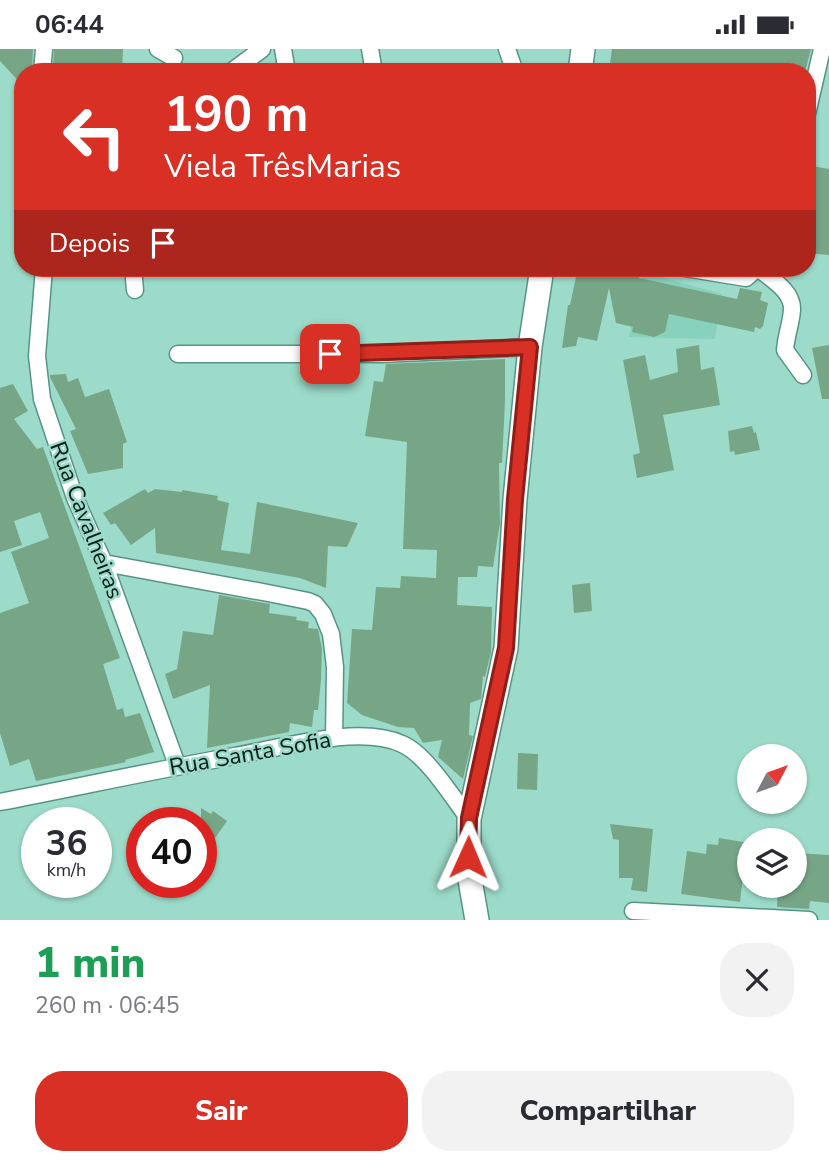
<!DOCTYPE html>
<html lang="pt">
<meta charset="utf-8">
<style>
:root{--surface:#fff;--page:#f2f2f3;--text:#2b2b33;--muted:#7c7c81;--accent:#d93025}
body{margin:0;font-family:"Nunito Sans",sans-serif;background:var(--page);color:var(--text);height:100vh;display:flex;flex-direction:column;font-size:26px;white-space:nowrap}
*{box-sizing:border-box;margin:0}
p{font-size:23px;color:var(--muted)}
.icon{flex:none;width:38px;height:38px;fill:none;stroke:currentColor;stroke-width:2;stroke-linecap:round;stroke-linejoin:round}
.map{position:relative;height:871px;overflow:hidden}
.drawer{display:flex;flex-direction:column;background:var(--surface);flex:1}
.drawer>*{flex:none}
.banner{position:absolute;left:14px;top:14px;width:802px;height:214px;border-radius:28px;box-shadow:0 2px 5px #0004;background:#d93025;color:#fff;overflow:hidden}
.needle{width:46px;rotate:49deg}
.fabs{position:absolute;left:737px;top:695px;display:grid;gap:14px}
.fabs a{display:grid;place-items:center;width:70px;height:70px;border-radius:50%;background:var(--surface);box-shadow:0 2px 5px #0004;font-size:35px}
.speed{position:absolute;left:21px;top:758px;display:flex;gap:14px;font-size:35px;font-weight:700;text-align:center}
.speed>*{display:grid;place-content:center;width:91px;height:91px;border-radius:50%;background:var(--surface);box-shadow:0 2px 5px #0004;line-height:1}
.speed small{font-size:18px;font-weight:400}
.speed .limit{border:10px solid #d22;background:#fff;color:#111}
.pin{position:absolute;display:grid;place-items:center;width:60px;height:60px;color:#fff;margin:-30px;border-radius:14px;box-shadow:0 4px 10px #0006}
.me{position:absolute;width:77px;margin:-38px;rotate:1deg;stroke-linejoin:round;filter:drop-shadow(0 0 5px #0008)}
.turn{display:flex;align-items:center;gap:24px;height:147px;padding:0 35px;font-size:32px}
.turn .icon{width:91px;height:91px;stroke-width:2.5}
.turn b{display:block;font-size:49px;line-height:60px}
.then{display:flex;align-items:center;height:66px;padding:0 35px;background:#0003;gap:14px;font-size:26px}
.round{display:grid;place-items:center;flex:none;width:74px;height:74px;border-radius:28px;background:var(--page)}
.head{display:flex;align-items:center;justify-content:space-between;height:119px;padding:0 35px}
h1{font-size:42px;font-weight:800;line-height:52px;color:#1e9e55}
.button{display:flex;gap:14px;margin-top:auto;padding:14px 35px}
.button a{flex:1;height:80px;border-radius:28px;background:var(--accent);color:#fff;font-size:28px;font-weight:800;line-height:80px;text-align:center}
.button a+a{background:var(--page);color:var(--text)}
.status{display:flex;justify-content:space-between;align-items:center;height:49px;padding:0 35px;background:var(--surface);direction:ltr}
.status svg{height:19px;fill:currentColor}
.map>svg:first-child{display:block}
</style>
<div class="status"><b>06:44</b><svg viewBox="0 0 49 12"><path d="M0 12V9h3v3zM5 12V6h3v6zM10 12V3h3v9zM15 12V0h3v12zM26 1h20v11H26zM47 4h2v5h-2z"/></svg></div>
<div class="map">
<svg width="829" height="871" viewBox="0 0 829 871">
<rect width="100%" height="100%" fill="#9cdbc9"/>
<path fill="#88d1bd" d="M 643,223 L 722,245 L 715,290 L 629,288 Z"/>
<path fill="#77a687" d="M 0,0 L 33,0 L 32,23 L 23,23 L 23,37 L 0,12 Z
M 54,0 L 123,0 L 122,23 L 53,23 Z
M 612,0 L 811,0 L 805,23 L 609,23 Z
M 807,116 L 829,120 L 829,206 L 807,204 Z
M 578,219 L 620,219 L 641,223 L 639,229 L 737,250 L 740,239 L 762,243 L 760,251 L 768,254 L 763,277 L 760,280 L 755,278 L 754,283 L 669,265 L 665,283 L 654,288 L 632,283 L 633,278 L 616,274 L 609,239 L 597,292 L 578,288 L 576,297 L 562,299 L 568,256 L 570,256 Z
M 699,296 L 701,321 L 714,318 L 720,356 L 663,366 L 674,421 L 637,429 L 633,406 L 640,404 L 623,311 L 645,306 L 650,331 L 678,323 L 676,300 Z
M 829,296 L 829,350 L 822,350 L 812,299 Z
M 505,310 L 505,352 L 502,414 L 499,414 L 500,474 L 493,518 L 478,517 L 477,528 L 458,528 L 457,556 L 492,558 L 491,603 L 485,628 L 483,627 L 481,650 L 470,654 L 469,686 L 473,687 L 463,730 L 438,708 L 442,691 L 423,694 L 414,679 L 398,678 L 362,666 L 347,654 L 352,580 L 372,581 L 376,538 L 400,539 L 401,527 L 436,529 L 437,501 L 403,500 L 407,393 L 365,387 L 374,332 L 383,333 L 386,315 Z
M 66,325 L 68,333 L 78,329 L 85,348 L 109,340 L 127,393 L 123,395 L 123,419 L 88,425 L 70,382 L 76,380 L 50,328 L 50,326 Z
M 13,335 L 28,362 L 14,370 L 37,400 L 43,398 L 120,609 L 103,615 L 117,661 L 123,659 L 125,668 L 140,664 L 154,703 L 125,711 L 126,713 L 36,732 L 29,710 L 10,717 L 0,684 L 0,564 L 29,554 L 11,503 L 49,489 L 40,463 L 14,472 L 22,496 L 0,503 L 0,339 Z
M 752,377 L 754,384 L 756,383 L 760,401 L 735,406 L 734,402 L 730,403 L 728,382 Z
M 145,440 L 148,444 L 155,440 L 182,443 L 182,441 L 218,447 L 217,451 L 229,454 L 221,501 L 250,505 L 257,453 L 358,474 L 347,498 L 328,497 L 326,539 L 300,529 L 156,504 L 155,479 L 131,496 L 115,474 L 111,476 L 103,464 Z
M 590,534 L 592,562 L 574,564 L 572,536 Z
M 219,546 L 270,555 L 269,564 L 297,568 L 296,571 L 309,573 L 308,579 L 318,580 L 322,600 L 321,631 L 318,661 L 314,661 L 312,678 L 290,674 L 289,683 L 207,699 L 210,636 L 173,650 L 165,625 L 177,620 L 183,582 L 213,586 Z
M 518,704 L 538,705 L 537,741 L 517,740 Z
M 201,759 L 211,765 L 213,762 L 227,772 L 201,809 Z
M 610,775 L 653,780 L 647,843 L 631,841 L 633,829 L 619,829 L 619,791 L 613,790 Z
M 719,789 L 749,794 L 749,810 L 745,810 L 740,853 L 681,845 L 687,802 L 706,805 L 707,795 L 718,796 Z
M 794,804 L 829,806 L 829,854 L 810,852 L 809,860 L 777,858 L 778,836 L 794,836 Z"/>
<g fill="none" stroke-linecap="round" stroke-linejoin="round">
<g stroke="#579484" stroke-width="19">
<path id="street" d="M 158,0 L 174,9
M 283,0 L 287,23
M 370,0 L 374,23
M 507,0 L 515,23
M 42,23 L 44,0
M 231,23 L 262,0
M 807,65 L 822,0
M 44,219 L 37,307 L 42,350 L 75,449 L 104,514 L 177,716
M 133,219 L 135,241
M 685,219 L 746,229 L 757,219
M 758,219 C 771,230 793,242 792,261 C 791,275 786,287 785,301 L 803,326
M 178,305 L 381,305 L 530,298
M 104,514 L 268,544 L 308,552 L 315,555 L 323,565 L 331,585 L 335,618 L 334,689
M 0,753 C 78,738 156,721 235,707 C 280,699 360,675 402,695 C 426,705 453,749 469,770
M 633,862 L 809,871"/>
</g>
<g stroke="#579484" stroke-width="26">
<path id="secondary" d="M 580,23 L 583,0
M 477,871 L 469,825 L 469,770 L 506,599 L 515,450 L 530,298 L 542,219"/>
</g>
<use href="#street" stroke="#fff" stroke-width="16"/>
<use href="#secondary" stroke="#fff" stroke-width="23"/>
</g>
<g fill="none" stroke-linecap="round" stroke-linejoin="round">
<g stroke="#8d1f18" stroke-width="18">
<path id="route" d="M 330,305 L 530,298 L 515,450 L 506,599 L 469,769 L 468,808"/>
</g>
<use href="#route" stroke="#d93025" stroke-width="12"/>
</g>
<g text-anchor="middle" stroke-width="5" stroke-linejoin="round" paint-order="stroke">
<g font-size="23" fill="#031d17" stroke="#9cdbc9">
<text transform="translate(87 471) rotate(69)" y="8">Rua Cavalheiras</text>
<text transform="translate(250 704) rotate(-10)" y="8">Rua Santa Sofia</text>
</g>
</g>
</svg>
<div class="fabs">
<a><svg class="needle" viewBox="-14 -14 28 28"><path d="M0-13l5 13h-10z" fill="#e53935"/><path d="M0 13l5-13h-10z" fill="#7c7c81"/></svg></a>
<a><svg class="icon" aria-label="layers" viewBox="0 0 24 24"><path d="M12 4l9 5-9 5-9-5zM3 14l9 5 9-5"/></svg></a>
</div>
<div class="speed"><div>36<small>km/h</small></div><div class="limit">40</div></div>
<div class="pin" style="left:330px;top:305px;background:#d93025"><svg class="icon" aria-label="arrive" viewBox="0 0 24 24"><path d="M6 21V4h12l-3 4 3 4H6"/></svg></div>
<svg class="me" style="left:468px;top:808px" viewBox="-20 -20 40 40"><path d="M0-17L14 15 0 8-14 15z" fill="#d93025" stroke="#fff" stroke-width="4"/></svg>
<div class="banner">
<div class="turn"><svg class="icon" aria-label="left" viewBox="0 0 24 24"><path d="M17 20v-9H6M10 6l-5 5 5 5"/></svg><div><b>190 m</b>Viela TrêsMarias</div></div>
<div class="then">Depois<svg class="icon" aria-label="arrive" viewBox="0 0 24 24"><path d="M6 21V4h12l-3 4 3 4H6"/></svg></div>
</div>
</div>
<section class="drawer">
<div class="head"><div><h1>1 min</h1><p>260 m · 06:45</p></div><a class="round"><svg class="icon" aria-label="close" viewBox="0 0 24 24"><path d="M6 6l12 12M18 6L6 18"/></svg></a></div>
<div class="button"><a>Sair</a><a>Compartilhar</a></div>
</section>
